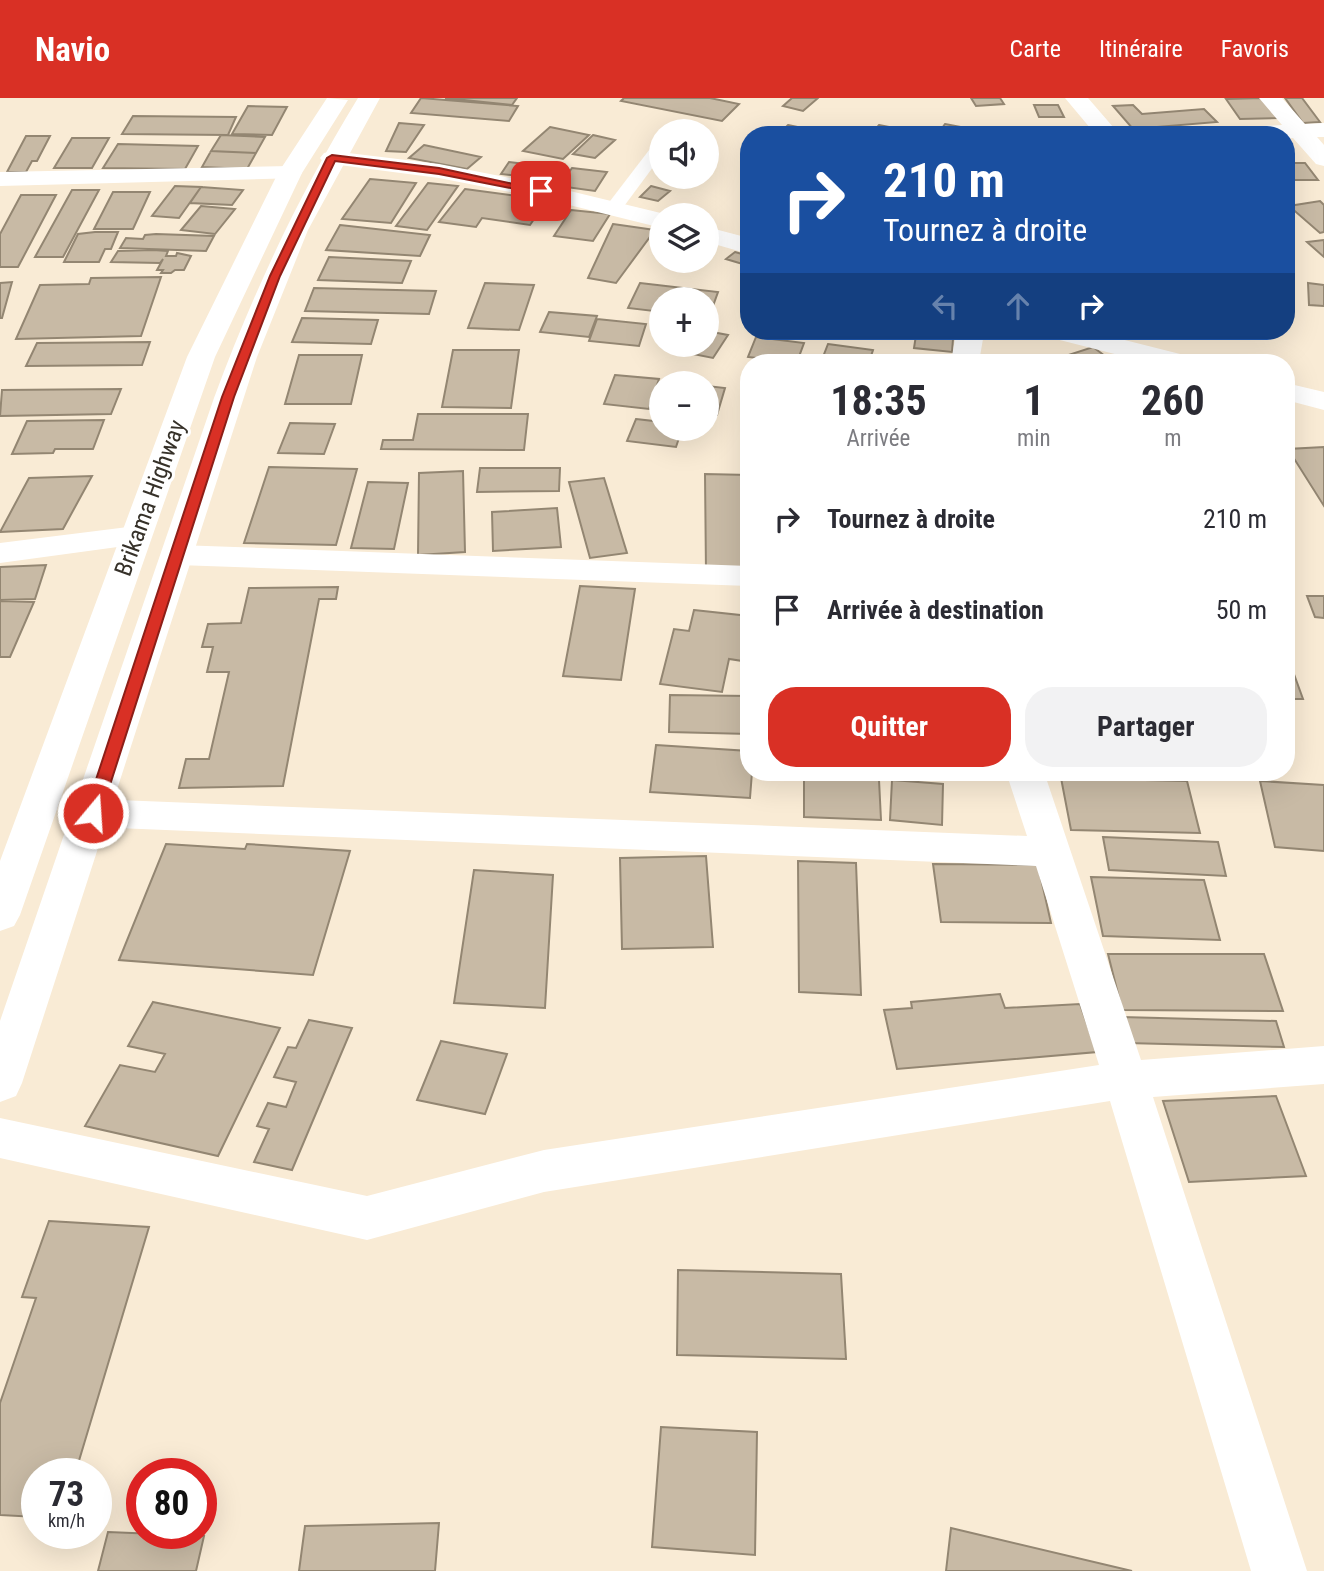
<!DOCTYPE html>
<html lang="fr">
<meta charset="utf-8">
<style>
:root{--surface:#fff;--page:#f2f2f3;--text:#2b2b33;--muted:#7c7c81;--accent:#d93025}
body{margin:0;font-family:"Roboto Condensed",sans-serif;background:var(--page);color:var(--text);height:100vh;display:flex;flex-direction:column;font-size:26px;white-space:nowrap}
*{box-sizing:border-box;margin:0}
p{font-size:23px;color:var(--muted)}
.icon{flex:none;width:38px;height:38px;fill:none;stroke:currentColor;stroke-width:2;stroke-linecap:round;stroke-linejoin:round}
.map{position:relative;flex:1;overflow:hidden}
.drawer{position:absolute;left:740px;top:256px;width:555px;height:427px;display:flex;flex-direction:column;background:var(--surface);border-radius:28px;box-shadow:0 7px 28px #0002}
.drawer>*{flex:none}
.banner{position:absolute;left:740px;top:28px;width:555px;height:214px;border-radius:28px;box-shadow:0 7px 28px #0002;background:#1a4fa0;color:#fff;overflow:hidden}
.fabs{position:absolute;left:649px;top:21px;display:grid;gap:14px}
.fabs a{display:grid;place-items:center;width:70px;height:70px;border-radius:50%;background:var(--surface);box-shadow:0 7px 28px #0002;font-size:35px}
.speed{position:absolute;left:21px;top:1360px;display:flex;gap:14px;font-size:35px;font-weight:700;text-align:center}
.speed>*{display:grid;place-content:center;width:91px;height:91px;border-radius:50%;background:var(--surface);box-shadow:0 7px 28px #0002;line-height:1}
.speed small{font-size:18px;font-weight:400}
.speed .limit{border:10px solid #d22;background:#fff;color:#111}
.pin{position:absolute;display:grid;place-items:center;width:60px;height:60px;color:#fff;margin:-30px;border-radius:14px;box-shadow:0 4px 10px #0006}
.me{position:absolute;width:77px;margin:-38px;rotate:18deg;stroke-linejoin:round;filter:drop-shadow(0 0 5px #0008)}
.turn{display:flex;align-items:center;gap:24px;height:147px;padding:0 28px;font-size:32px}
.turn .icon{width:91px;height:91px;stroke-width:2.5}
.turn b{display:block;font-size:49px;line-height:60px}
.lanes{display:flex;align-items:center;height:66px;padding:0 28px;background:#0003;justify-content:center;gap:35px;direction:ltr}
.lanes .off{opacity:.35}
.eta{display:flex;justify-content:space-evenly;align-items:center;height:119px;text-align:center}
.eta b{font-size:42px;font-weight:700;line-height:49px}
.action{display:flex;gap:14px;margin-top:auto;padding:14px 28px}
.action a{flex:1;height:80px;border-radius:28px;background:var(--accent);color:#fff;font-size:28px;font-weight:700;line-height:80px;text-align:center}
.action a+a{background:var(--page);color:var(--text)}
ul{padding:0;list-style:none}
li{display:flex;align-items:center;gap:21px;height:91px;padding:0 28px}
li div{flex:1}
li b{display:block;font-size:26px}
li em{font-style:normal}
header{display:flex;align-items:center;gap:42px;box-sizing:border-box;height:98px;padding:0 35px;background:var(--accent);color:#fff}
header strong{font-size:33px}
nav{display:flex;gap:38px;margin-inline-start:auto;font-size:24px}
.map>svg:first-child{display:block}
</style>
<header>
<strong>Navio</strong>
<nav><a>Carte</a><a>Itinéraire</a><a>Favoris</a></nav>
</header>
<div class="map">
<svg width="1324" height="1473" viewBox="0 0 1324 1473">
<rect width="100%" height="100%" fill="#f9ebd5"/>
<path fill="#c8baa5" stroke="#938672" stroke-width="2" d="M 421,0 L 518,8 L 509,23 L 411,15 Z
M 445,0 L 517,0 L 512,7 Z
M 624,0 L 710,0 L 739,6 L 722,23 L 621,3 Z
M 792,0 L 818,0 L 803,13 L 783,8 Z
M 971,0 L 1000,0 L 1004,6 L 976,8 Z
M 1262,0 L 1278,20 L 1240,21 L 1226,1 Z
M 1285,0 L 1302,0 L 1320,24 L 1303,25 Z
M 1034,7 L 1058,7 L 1064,19 L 1039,19 Z
M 1133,7 L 1142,16 L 1204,11 L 1217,24 L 1133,31 L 1113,8 Z
M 248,8 L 287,9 L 272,37 L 232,36 Z
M 133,18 L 236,19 L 228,37 L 122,36 Z
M 399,25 L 424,27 L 406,54 L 386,53 Z
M 945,26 L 976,32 L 973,37 L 937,37 Z
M 788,27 L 802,30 L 799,34 L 814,37 L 778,37 Z
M 879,27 L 919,35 L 872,35 Z
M 550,29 L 589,37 L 563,61 L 523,53 Z
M 221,37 L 265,39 L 256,55 L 211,53 Z
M 593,37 L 615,42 L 595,60 L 573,56 Z
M 26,38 L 50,38 L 37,63 L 32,63 L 26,74 L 7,74 Z
M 72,40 L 109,40 L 92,70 L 54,70 Z
M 118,46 L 198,48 L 185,71 L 103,70 Z
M 424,47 L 481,59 L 467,71 L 409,60 Z
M 211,53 L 256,55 L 247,71 L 202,69 Z
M 509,64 L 566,71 L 558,82 L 501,76 Z
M 1286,65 L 1305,65 L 1318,82 L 1292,82 L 1286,75 Z
M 572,70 L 607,74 L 595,93 L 559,88 Z
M 370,81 L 416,85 L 391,125 L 342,121 Z
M 428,85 L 458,88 L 427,132 L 396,128 Z
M 175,88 L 201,89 L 179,120 L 152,118 Z
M 651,88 L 670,93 L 658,103 L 640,99 Z
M 201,89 L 243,92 L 232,107 L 190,105 Z
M 465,91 L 547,102 L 530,127 L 482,120 L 476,129 L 439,124 Z
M 72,92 L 99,92 L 63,159 L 35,159 Z
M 113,94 L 150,94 L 133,131 L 94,131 Z
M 21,97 L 56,97 L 18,169 L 0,169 L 0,136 Z
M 1320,103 L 1324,107 L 1324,134 L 1320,135 L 1289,108 Z
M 201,108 L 235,111 L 215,136 L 181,132 Z
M 571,112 L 610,116 L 593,143 L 554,138 Z
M 613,126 L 655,132 L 616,185 L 588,180 Z
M 340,127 L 430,137 L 420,158 L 326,152 Z
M 95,134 L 118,134 L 111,151 L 105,151 L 99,164 L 64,164 L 78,136 Z
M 156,136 L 214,138 L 206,153 L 120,150 L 126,140 L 143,141 L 145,137 Z
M 1324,142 L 1324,159 L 1307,144 Z
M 153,152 L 168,153 L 166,158 L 176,158 L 177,155 L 191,158 L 184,172 L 175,172 L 171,175 L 161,175 L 163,172 L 157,172 L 163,161 L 160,165 L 111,164 L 118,153 Z
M 735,154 L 749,158 L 749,168 L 726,161 Z
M 329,159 L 411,163 L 402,185 L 318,182 Z
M 161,179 L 141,238 L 16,241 L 40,187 L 89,186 L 91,180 Z
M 12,184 L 2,220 L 0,220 L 0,185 Z
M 485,185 L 534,187 L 519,232 L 468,230 Z
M 640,185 L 718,194 L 709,219 L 707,201 L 662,201 L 662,214 L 628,210 Z
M 1308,185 L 1324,187 L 1324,208 L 1309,207 Z
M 314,190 L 436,193 L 429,216 L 305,213 Z
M 549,214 L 597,218 L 589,239 L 540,234 Z
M 302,220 L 378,222 L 371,246 L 292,244 Z
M 597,221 L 646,226 L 639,248 L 589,243 Z
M 707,233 L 728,237 L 713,260 L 668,251 L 671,247 L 707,247 Z
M 916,237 L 953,241 L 952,254 L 914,250 Z
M 756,239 L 804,245 L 797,264 L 748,259 Z
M 150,244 L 142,267 L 26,268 L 37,245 Z
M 828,246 L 873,252 L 869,264 L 821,264 Z
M 1093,249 L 1113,264 L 1047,264 Z
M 453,252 L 519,252 L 511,310 L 442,309 Z
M 299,257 L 362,257 L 351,306 L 285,306 Z
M 615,277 L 659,281 L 649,311 L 604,306 Z
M 707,288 L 725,290 L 717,317 L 707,316 Z
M 121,291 L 111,316 L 0,318 L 2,292 Z
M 418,316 L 528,316 L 524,352 L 381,351 L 383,342 L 413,342 Z
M 636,321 L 662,324 L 662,331 L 682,331 L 676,349 L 627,343 Z
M 104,322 L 93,351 L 55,351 L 53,355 L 12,356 L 27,323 Z
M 290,325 L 335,326 L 324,356 L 278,355 Z
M 1324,349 L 1324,408 L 1288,351 Z
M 269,369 L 357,371 L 336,447 L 244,445 Z
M 480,370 L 560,370 L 559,393 L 477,394 Z
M 463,373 L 465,454 L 418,457 L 419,375 Z
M 705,376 L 749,377 L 749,474 L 706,474 Z
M 92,378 L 63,431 L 0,434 L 29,380 Z
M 604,380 L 627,455 L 590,460 L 569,384 Z
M 368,384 L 408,385 L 394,451 L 351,450 Z
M 557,410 L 561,449 L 493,453 L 492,414 Z
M 46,467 L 35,501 L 0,502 L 0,469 Z
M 580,488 L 635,491 L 621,582 L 563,578 Z
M 338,489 L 336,501 L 319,501 L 283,688 L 179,690 L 186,661 L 209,661 L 229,574 L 207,574 L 213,549 L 202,549 L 208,526 L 241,525 L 249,490 Z
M 1307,498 L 1324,498 L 1324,520 L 1315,519 Z
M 0,503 L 34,504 L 10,559 L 0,559 Z
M 694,512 L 749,518 L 749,564 L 729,561 L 722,594 L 660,586 L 674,531 L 689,533 Z
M 1286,568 L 1291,568 L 1303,601 L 1286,601 Z
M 670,597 L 749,598 L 749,636 L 669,634 Z
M 656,647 L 749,653 L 749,674 L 752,674 L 750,700 L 650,694 Z
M 804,678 L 879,682 L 881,722 L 804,719 Z
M 1061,680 L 1187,683 L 1200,735 L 1071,732 Z
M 892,682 L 943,686 L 942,727 L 890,722 Z
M 1260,683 L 1324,687 L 1324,753 L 1275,749 Z
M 1103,739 L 1218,744 L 1226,778 L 1109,772 Z
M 166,746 L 245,751 L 247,746 L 350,753 L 313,877 L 119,862 Z
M 706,758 L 713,849 L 622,851 L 620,760 Z
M 798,763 L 856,765 L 861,897 L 799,894 Z
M 933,766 L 1038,767 L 1051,825 L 941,824 Z
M 474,772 L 553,777 L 545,910 L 454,905 Z
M 1091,779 L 1204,782 L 1220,842 L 1103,838 Z
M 1108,856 L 1264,856 L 1283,913 L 1122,912 Z
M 1000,896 L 1005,910 L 1080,906 L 1097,954 L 897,971 L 884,912 L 912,910 L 911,904 Z
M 153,904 L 280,930 L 218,1058 L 85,1028 L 120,967 L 155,974 L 165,956 L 128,948 Z
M 1121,919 L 1276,923 L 1284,949 L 1127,945 Z
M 309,922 L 352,930 L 292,1072 L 254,1064 L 269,1031 L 257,1028 L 268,1005 L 286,1009 L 296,984 L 274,979 L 288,949 L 296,950 Z
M 441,943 L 507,956 L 485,1016 L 417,1002 Z
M 1276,998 L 1306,1078 L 1189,1084 L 1163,1003 Z
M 49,1123 L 149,1129 L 75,1376 L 37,1376 L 37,1419 L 0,1417 L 0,1305 L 36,1200 L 22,1199 Z
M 678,1172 L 841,1176 L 846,1261 L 677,1257 Z
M 661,1329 L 757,1334 L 755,1457 L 652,1449 Z
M 439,1425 L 435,1473 L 299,1473 L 305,1428 Z
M 951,1430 L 1132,1473 L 946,1473 Z
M 108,1434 L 204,1438 L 196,1473 L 98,1473 Z"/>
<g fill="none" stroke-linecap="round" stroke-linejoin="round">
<path fill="#fff" fill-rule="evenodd" d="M 662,41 L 662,57 L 619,115 L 607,115 L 605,111 L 607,107 L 656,43 Z"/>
<path fill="#fff" fill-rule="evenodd" d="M 1065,0 L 1088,0 L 1120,37 L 1096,37 Z
M 1259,0 L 1282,0 L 1305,26 L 1324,25 L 1324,39 L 1317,39 L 1324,47 L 1324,68 L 1316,66 L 1293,40 L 1286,41 L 1286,37 L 1214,37 L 1217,32 L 1225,30 L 1282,27 Z
M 332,53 L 439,66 L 541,86 L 669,117 L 662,117 L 662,130 L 541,100 L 439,80 L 324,65 L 320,60 L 324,55 Z
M 290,68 L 298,70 L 302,75 L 298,80 L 0,88 L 0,74 Z
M 707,129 L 749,140 L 749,156 L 707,144 Z
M 961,233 L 989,233 L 983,241 L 979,264 L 951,264 L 955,241 Z
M 1044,233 L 1089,233 L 1188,258 L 1192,264 L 1146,264 L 1048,239 Z
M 1286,285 L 1324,294 L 1324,312 L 1286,302 Z
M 136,428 L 147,431 L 152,438 L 147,445 L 0,465 L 0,445 Z
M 178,447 L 749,468 L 749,488 L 178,467 L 167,464 L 162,457 L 167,450 Z
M 1006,674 L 1044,674 L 1141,962 L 1324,948 L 1324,986 L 1153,999 L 1307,1473 L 1251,1473 L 1110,1003 L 544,1094 L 367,1142 L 0,1060 L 0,1020 L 367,1098 L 544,1052 L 1099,967 L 1036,768 L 93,729 L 80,725 L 74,715 L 80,705 L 93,701 L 1027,738 Z"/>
<path fill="#fff" fill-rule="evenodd" d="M 327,0 L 348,2 L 302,75 L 215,259 L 20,817 L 14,828 L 0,833 L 0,763 L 187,259 L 278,75 Z
M 358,0 L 380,0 L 308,132 L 257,259 L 22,985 L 16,998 L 0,1004 L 0,923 L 214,300 C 253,195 299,96 358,0 Z"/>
</g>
<path fill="#d93025" stroke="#8d1f18" stroke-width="2" d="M 332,57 L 439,70 L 546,93 L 541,96 L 439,76 L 335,63 L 280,178 L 234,299 L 101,715 L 93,721 L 88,720 L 85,715 L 222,299 L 270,178 L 327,60 Z"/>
<g text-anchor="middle" stroke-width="6" stroke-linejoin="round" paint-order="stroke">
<g font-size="24" fill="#363129" stroke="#fff">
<text transform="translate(150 400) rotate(-70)" y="8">Brikama Highway</text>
</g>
</g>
</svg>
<div class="fabs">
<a><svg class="icon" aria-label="sound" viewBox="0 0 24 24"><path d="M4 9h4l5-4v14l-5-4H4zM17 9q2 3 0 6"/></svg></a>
<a><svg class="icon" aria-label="layers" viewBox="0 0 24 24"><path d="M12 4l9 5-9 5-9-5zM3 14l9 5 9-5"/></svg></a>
<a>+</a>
<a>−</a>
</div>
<div class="speed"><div>73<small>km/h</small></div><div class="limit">80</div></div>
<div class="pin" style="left:541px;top:93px;background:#d93025"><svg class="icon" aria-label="arrive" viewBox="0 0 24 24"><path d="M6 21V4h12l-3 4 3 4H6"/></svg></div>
<svg class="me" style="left:93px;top:715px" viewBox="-20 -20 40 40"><circle r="17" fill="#d93025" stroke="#fff" stroke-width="3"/><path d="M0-11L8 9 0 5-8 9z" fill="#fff"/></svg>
<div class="banner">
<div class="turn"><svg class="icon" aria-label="right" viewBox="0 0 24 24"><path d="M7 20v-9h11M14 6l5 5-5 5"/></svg><div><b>210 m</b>Tournez à droite</div></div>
<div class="lanes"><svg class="icon off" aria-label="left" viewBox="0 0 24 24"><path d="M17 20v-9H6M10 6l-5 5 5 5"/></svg><svg class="icon off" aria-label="ahead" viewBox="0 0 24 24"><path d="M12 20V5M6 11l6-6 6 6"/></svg><svg class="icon" aria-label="right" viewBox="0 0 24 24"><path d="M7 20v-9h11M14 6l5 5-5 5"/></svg></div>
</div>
<section class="drawer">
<div class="eta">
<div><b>18:35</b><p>Arrivée</p></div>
<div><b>1</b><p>min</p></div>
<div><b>260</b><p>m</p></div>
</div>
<ul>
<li><svg class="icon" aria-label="right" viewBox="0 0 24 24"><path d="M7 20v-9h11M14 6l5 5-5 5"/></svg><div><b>Tournez à droite</b></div><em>210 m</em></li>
<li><svg class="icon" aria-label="arrive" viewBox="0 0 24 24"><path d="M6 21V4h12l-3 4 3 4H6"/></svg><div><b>Arrivée à destination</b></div><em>50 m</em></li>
</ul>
<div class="action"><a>Quitter</a><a>Partager</a></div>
</section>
</div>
